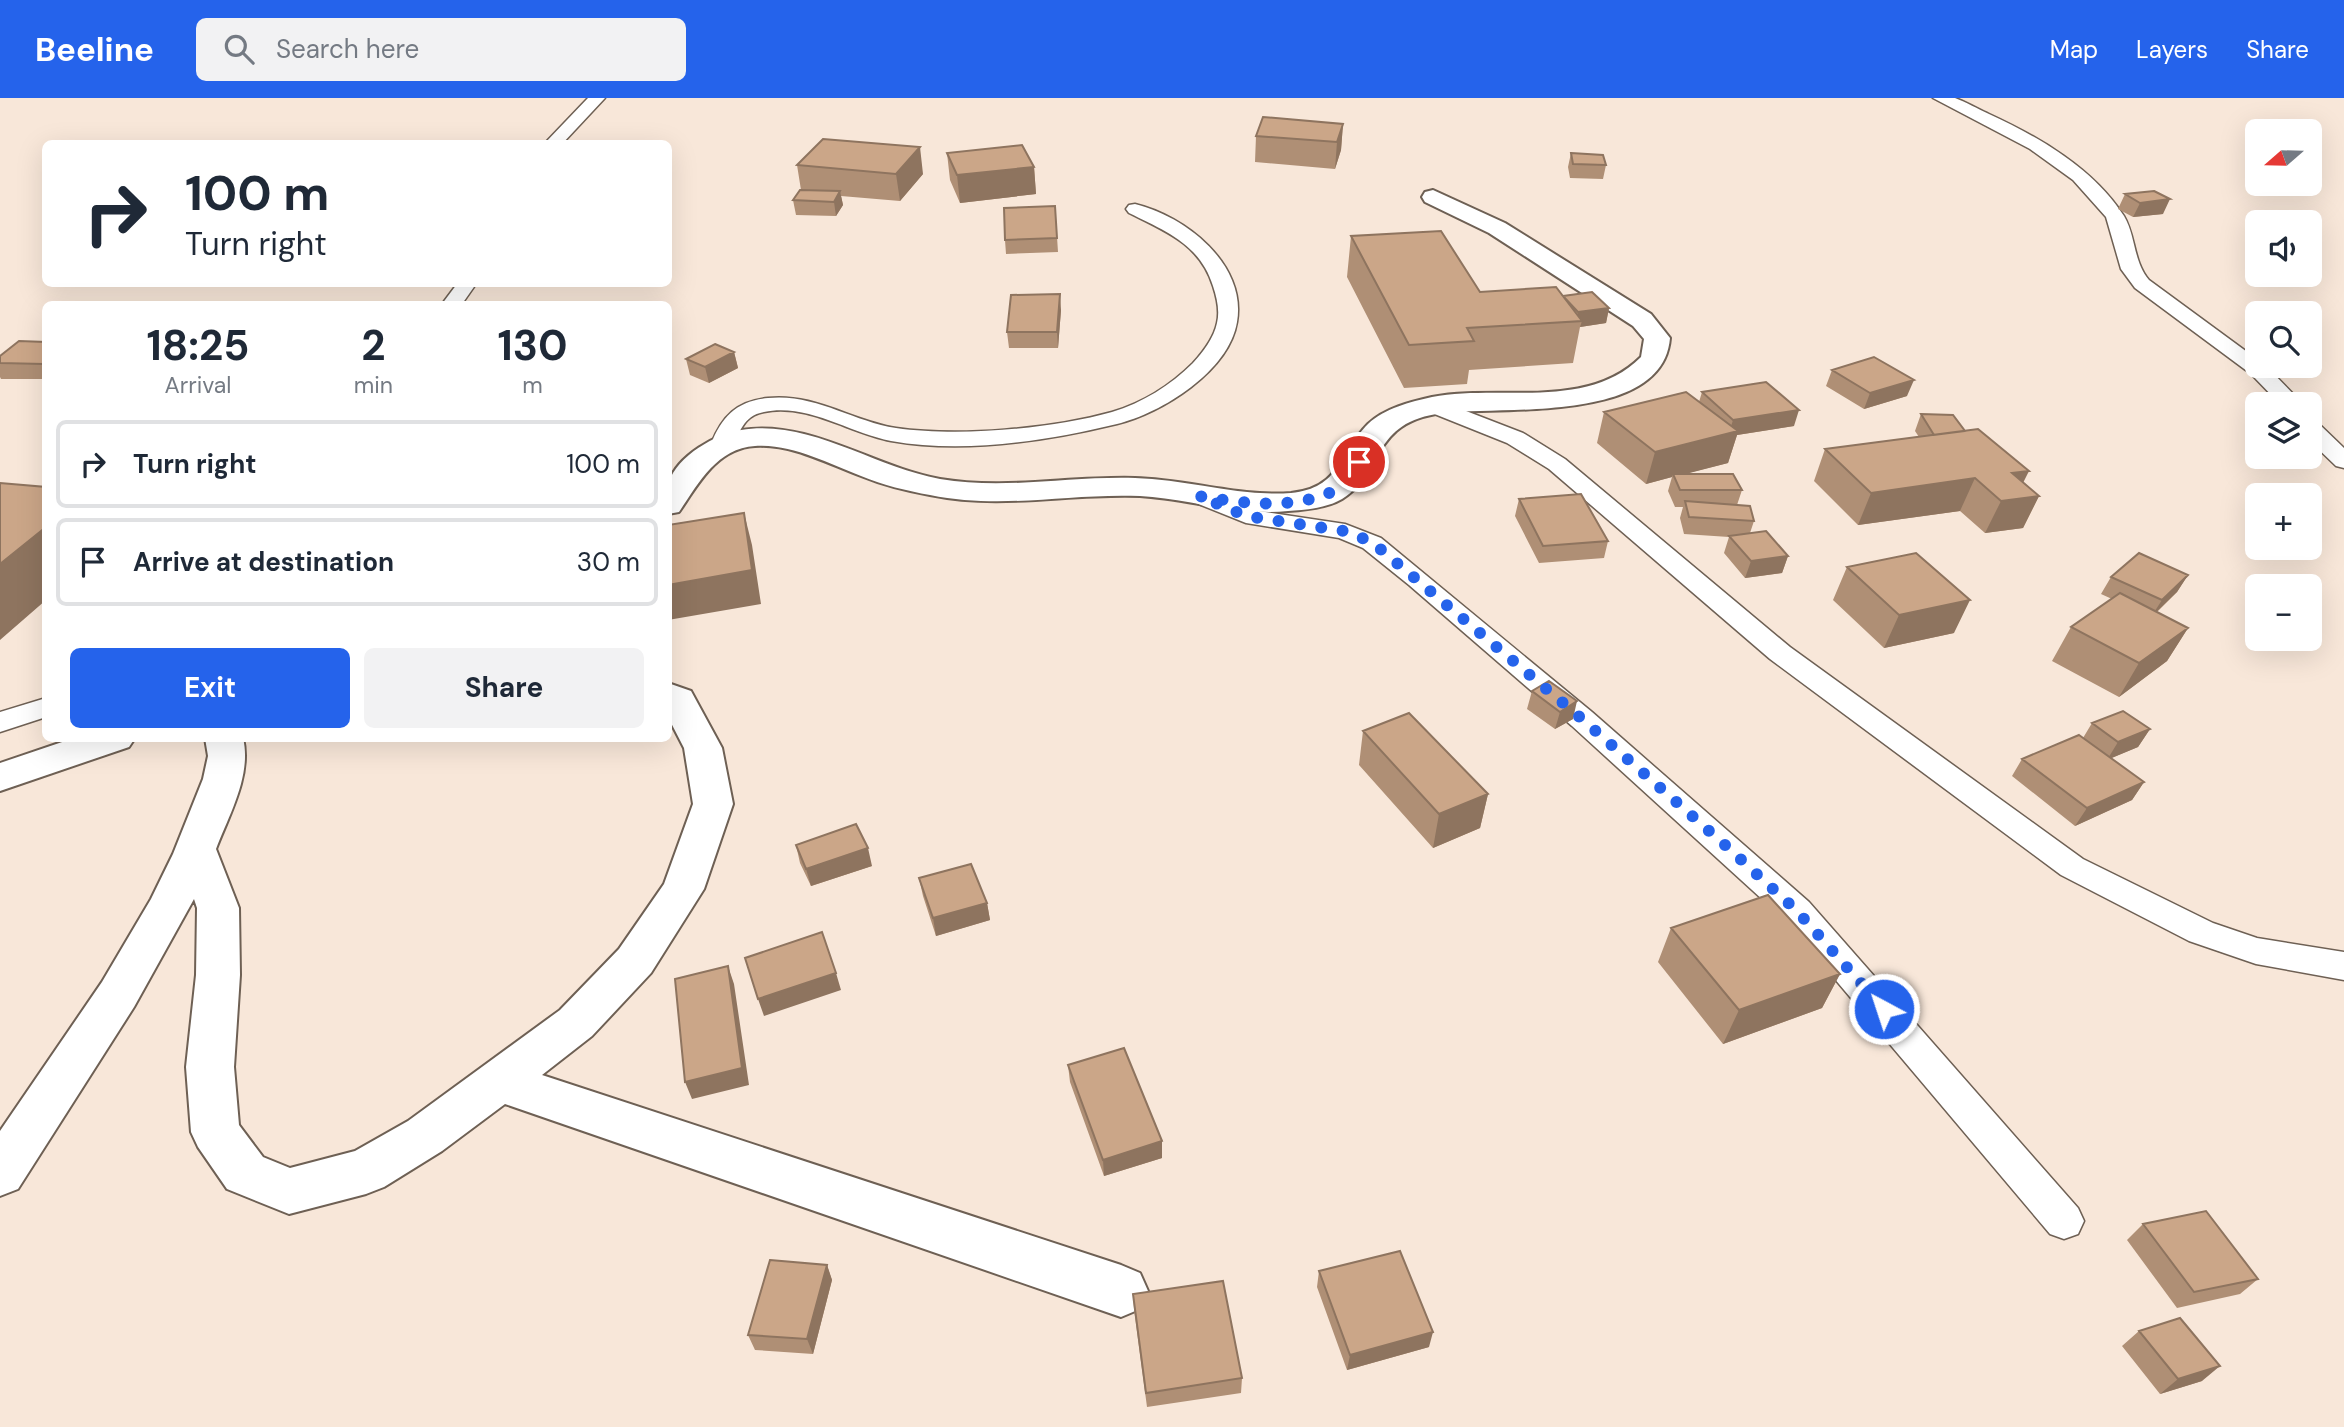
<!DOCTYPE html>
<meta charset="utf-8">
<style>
:root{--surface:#fff;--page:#f2f2f3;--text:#1f2937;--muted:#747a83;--line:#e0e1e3;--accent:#2563eb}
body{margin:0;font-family:"DM Sans",sans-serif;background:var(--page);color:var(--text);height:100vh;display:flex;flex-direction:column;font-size:26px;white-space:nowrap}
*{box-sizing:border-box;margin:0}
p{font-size:23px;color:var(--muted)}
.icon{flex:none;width:38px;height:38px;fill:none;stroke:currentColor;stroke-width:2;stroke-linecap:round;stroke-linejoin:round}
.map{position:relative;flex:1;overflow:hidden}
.sheet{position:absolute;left:42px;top:203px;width:630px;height:441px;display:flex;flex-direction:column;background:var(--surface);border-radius:10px;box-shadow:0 7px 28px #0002}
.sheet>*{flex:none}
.guide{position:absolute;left:42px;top:42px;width:630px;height:147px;border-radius:10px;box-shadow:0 7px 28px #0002;background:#fff;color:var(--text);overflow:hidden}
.needle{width:46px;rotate:250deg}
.buttons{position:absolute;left:2245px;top:21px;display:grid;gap:14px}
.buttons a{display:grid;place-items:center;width:77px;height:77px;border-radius:10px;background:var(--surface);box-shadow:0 7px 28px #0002;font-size:35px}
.pin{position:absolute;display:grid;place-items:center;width:60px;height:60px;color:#fff;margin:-30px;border:4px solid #fff;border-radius:50%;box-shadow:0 2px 7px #0007}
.me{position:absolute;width:77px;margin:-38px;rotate:320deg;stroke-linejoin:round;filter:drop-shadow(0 0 5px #0008)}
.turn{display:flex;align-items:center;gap:24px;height:147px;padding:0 28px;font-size:32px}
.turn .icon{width:91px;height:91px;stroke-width:2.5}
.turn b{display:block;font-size:49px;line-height:60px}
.eta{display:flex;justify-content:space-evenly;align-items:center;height:119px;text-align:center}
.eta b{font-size:42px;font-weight:700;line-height:49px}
.cta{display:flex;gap:14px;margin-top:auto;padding:14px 28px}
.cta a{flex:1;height:80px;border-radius:10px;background:var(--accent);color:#fff;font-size:28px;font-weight:700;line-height:80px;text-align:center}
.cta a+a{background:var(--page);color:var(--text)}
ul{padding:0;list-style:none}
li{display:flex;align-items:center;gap:21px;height:88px;margin:0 14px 10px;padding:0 14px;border:4px solid var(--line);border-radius:10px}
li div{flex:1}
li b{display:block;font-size:26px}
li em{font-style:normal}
header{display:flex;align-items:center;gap:42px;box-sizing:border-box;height:98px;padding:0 35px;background:var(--accent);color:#fff}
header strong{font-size:33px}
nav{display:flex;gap:38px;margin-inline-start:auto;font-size:24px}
.search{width:490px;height:63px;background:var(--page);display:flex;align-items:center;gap:18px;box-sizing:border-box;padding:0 24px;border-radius:10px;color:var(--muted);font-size:26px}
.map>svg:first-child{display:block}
</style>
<header>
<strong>Beeline</strong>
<div class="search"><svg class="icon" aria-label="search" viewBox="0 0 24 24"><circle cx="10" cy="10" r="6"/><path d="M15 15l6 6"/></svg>Search here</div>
<nav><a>Map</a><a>Layers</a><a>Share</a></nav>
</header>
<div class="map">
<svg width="2344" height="1329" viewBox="0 0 2344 1329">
<rect width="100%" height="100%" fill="#f8e7d9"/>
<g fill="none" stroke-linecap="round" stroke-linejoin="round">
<g stroke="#6e6054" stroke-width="3">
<path id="service" d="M 588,0 L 605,0 L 562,46 L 544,46 Z
M 1933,0 C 1940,0 1948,0 1955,0 C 1966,4 1978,11 1989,16 C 2039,39 2093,70 2124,118 C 2136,138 2133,163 2149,182 L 2258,262 L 2258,268 L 2266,268 L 2303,306 L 2280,306 L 2251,276 L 2135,190 L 2121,171 L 2106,119 L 2073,82 L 2030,51 Z
M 1135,106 C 1185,118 1247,166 1237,224 C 1229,273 1162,315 1117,326 C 1047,343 964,356 891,343 C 849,335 808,305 764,314 C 742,318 741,335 730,351 L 714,351 L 711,346 C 722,318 737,303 768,300 C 814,295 852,323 896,330 C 959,339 1051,331 1112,314 C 1142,305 1171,287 1193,265 C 1203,254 1214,240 1217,225 C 1220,213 1217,200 1213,188 C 1200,146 1165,133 1129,115 L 1126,111 L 1129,107 Z
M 457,186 L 476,186 L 462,206 L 442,206 Z
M 1435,301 L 1523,335 L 1565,361 L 1790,549 L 2083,761 L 2213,825 L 2257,840 L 2344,854 L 2344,882 L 2256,866 L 2189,843 L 2061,777 L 1770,561 L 1549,371 L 1507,345 L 1427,313 L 1424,308 L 1427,303 Z
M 2310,323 L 2318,325 L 2344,350 L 2344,370 L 2336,368 L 2310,343 Z
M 1199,391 L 1252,412 L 1345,426 L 1381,440 L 1592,614 L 1809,804 L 2078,1110 L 2084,1123 L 2078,1136 L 2064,1141 L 2050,1136 L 1785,822 L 1572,628 L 1409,487 L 1363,450 L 1339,440 L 1246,425 L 1191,403 L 1187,398 L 1191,393 Z
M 46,600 L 46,619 L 0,634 L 0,614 Z"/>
</g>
<g stroke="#6e6054" stroke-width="4">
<path id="minor" d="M 1433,92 L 1505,125 L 1651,216 L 1670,240 C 1663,326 1503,308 1443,315 C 1369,324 1386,374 1342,401 C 1327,410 1305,412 1288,413 C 1238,418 1190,401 1140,398 C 1067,395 1004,412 930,397 C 907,393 883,387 861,378 C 826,365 793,346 755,348 C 717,350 698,386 679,414 L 668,416 C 668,407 666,392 669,384 C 677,358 716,336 741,332 C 810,321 873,369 940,381 C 1005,392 1069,378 1135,380 C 1187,381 1238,399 1291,395 C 1341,390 1338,356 1368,326 C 1385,310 1410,304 1432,299 C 1500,286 1587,313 1641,259 L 1644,241 L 1633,228 L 1489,135 L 1425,104 L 1422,99 L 1425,94 Z
M 668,585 L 691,593 L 722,650 L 733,706 L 704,791 L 651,875 L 592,938 L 542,977 L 1121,1167 L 1140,1175 L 1148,1193 L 1140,1211 L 1121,1219 L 505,1006 L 442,1053 L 384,1089 L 366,1096 L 289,1116 L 227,1091 L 198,1049 L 191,1034 L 186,969 L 196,877 L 197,810 L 194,801 L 134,909 L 18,1091 L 0,1098 L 0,1033 L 102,884 L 151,801 L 173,756 L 203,681 L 208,658 L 205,640 L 243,640 C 252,677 229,717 216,751 L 239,810 L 240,877 L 234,969 L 239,1027 L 263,1059 L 290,1070 L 355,1053 L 408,1023 L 560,912 L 619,851 L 664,786 L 693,706 L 684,650 L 668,619 Z
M 74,640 L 135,640 L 129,649 L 0,693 L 0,665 Z"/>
</g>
<use href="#service" fill="#fff" fill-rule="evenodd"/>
<use href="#minor" fill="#fff" fill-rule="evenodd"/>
</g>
<path fill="#af8f75" d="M 1343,26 L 1341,52 L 1335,71 L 1255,64 L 1256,38 Z
M 947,55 L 1034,69 L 1036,96 L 960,105 L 950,82 Z
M 1571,55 L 1606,67 L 1603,81 L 1570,80 L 1568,69 Z
M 797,67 L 923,76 L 900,103 L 841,98 L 843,107 L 836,118 L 796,117 L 793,102 L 801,92 Z
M 2125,96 L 2163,116 L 2133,119 L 2118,111 Z
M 1055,108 L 1058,154 L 1006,156 L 1005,142 Z
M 1351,138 L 1480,194 L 1563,198 L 1609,210 L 1606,225 L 1580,229 L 1573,265 L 1469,272 L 1467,286 L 1404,290 L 1347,179 Z
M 1061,212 L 1058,250 L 1009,250 L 1007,234 Z
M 46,244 L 46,281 L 1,281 L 0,279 L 0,258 Z
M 734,254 L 738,270 L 709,285 L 690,277 L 686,261 Z
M 1832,272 L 1907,298 L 1864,311 L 1826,288 Z
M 1702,294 L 1794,328 L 1737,337 L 1728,365 L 1684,376 L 1742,392 L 1737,407 L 1754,423 L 1750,435 L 1788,458 L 1782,475 L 1745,480 L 1724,455 L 1729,439 L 1684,436 L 1680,420 L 1683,409 L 1675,409 L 1668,393 L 1672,379 L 1646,386 L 1597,345 L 1604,314 L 1699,304 Z
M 1921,316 L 1965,333 L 2039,398 L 2023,430 L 1985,435 L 1960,413 L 1858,427 L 1814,383 L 1825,351 L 1919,339 L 1915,333 Z
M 1519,401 L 1608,443 L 1604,460 L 1539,465 L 1515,418 Z
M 1847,469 L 1954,535 L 1884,550 L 1833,502 Z
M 2188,477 L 2177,494 L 2157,514 L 2188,530 L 2167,563 L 2119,599 L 2052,563 L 2071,529 L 2112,501 L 2101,496 L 2111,479 Z
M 1532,593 L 1573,621 L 1555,631 L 1527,611 Z
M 2092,625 L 2150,631 L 2138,649 L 2111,660 L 2144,684 L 2132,702 L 2075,728 L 2012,678 L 2022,661 L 2083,640 Z
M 1363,633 L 1488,696 L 1480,730 L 1433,750 L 1359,667 Z
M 796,747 L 872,768 L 811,788 L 800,765 Z
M 919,780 L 987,805 L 990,822 L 936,838 L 923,798 Z
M 1671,830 L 1840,876 L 1822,910 L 1723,946 L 1658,864 Z
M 1068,967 L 1162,1060 L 1104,1078 L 1070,984 Z
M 2143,1126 L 2258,1181 L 2240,1196 L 2177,1210 L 2127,1142 Z
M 827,1167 L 832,1182 L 813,1256 L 755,1252 L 748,1237 Z
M 1319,1173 L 1429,1249 L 1347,1272 L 1317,1189 Z
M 1133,1196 L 1242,1280 L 1241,1295 L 1147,1309 L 1134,1211 Z
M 2139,1233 L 2202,1283 L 2160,1296 L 2122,1248 Z"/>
<path fill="#8e745f" d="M 1343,26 L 1341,52 L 1335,71 L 1337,44 Z
M 920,49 L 923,76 L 900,103 L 896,76 Z
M 1034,69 L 1036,96 L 960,105 L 957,77 Z
M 840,93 L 843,107 L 836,118 L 834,104 Z
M 2170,101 L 2163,116 L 2133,119 L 2140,105 Z
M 1060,196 L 1061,212 L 1058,250 L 1057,234 Z
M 1609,210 L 1606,225 L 1580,229 L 1582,223 L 1576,223 L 1578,214 Z
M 734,254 L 738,270 L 709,285 L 705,269 Z
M 1914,282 L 1907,298 L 1864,311 L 1870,295 Z
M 1799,312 L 1794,328 L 1737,337 L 1728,365 L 1674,379 L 1673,376 L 1672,379 L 1646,386 L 1655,354 L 1729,335 L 1733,322 Z
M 2029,373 L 2015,401 L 2039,398 L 2023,430 L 1985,435 L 2001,403 L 2012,375 Z
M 1975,380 L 1960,413 L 1858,427 L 1871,395 Z
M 744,415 L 752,447 L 761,506 L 668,522 L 668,487 Z
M 46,429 L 46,502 L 0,542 L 0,466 Z
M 1788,458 L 1782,475 L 1745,480 L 1751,463 Z
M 2188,477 L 2177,494 L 2151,519 L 2162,502 Z
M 1970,502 L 1954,535 L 1884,550 L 1899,517 Z
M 2188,530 L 2167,563 L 2119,599 L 2139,565 Z
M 1577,603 L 1573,621 L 1555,631 L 1560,614 Z
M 2150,631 L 2138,649 L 2107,662 L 2118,644 Z
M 2144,684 L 2132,702 L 2075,728 L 2087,710 Z
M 1488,696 L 1480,730 L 1433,750 L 1439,716 Z
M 868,750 L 872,768 L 811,788 L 806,771 Z
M 987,805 L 990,822 L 936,838 L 933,820 Z
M 728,868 L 734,886 L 749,987 L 692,1001 L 685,984 Z
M 836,875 L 841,892 L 764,918 L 758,901 Z
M 1840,876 L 1822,910 L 1723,946 L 1739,912 Z
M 1162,1043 L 1162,1060 L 1104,1078 L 1103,1062 Z
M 827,1167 L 832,1182 L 813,1256 L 807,1241 Z
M 1433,1234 L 1429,1249 L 1347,1272 L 1350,1257 Z
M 2220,1268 L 2202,1283 L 2160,1296 L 2178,1281 Z"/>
<path fill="#cba688" stroke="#8e745f" stroke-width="2" d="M 1263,19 L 1343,26 L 1337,44 L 1256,38 Z
M 823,41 L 920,49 L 896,76 L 797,67 Z
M 1022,47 L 1034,69 L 957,77 L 947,55 Z
M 1571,55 L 1603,57 L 1606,67 L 1573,66 Z
M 800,92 L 840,93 L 834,104 L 793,102 Z
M 2154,93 L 2170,101 L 2140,105 L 2125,96 Z
M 1055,108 L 1057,140 L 1005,142 L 1004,110 Z
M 1441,133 L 1480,194 L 1556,189 L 1582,223 L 1467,230 L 1474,243 L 1409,247 L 1351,138 Z
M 1592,194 L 1609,210 L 1578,214 L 1563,198 Z
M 1060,196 L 1057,234 L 1007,234 L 1011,197 Z
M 19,243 L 46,244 L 46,264 L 44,266 L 0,265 L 0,258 Z
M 715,246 L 734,254 L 705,269 L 686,261 Z
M 1874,259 L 1914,282 L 1870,295 L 1832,272 Z
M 1766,284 L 1799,312 L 1733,322 L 1702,294 Z
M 1686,294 L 1738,333 L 1655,354 L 1604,314 Z
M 1921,316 L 1953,317 L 1965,333 L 1934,337 Z
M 1978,331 L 2029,373 L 2012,375 L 2039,398 L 2001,403 L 1975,380 L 1871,395 L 1825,351 Z
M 1673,376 L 1733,376 L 1742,392 L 1680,392 Z
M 0,385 L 46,389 L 46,429 L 0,466 Z
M 1581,396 L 1608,443 L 1543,448 L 1519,401 Z
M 1685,403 L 1750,408 L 1754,423 L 1689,419 Z
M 744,415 L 752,472 L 668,487 L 668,427 Z
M 1766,433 L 1788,458 L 1751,463 L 1729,438 Z
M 1916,455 L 1970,502 L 1899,517 L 1847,469 Z
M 2139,455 L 2188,477 L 2162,502 L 2111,479 Z
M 2120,495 L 2188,530 L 2139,565 L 2071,529 Z
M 1549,583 L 1577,603 L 1560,614 L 1532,593 Z
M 2123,613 L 2150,631 L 2118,644 L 2092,625 Z
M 1409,615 L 1488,696 L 1439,716 L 1363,633 Z
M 2079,637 L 2144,684 L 2087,710 L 2022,661 Z
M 856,726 L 868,750 L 806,771 L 796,747 Z
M 971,766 L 987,805 L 933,820 L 919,780 Z
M 1768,797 L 1840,876 L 1739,912 L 1671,830 Z
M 822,834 L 836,875 L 758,901 L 745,860 Z
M 728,868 L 742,970 L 685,984 L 675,881 Z
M 1124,950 L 1162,1043 L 1103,1062 L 1068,967 Z
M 2206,1113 L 2258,1181 L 2194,1194 L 2143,1126 Z
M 1400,1153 L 1433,1234 L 1350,1257 L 1319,1173 Z
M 770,1162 L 827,1167 L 807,1241 L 748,1237 Z
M 1223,1183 L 1242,1280 L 1146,1295 L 1133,1196 Z
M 2180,1220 L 2220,1268 L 2178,1281 L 2139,1233 Z"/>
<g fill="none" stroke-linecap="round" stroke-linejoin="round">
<path stroke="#2563eb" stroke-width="12" stroke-dasharray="0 21.6" d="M 1359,364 C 1351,373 1340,390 1329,395 C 1289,412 1240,405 1199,398 L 1246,418 L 1345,433 L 1372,444 L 1582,621 L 1724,746 L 1797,813 L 1884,911"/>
</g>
</svg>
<div class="buttons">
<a><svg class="needle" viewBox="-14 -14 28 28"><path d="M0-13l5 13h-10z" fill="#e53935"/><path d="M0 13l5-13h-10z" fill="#747a83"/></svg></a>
<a><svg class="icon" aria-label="sound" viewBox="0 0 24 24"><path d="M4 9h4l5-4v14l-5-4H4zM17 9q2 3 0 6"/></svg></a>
<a><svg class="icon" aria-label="search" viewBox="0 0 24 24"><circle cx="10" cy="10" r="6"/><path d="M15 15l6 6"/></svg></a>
<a><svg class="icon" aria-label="layers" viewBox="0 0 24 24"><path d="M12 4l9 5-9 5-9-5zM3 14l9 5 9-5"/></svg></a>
<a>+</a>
<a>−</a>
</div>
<div class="pin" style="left:1359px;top:364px;background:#d93025"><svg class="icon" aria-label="arrive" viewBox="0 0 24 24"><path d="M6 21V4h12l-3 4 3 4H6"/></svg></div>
<svg class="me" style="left:1884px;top:911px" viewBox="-20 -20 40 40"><circle r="17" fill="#2563eb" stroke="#fff" stroke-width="3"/><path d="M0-11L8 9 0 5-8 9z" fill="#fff"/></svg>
<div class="guide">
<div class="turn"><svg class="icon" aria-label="right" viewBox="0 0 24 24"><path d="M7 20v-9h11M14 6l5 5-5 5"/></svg><div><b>100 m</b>Turn right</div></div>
</div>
<section class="sheet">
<div class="eta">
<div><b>18:25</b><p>Arrival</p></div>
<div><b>2</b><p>min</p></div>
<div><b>130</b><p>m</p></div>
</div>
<ul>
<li><svg class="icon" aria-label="right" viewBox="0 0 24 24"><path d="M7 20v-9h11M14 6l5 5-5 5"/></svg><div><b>Turn right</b></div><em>100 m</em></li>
<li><svg class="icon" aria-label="arrive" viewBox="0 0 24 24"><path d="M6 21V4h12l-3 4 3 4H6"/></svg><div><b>Arrive at destination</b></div><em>30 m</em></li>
</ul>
<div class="cta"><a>Exit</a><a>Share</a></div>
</section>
</div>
